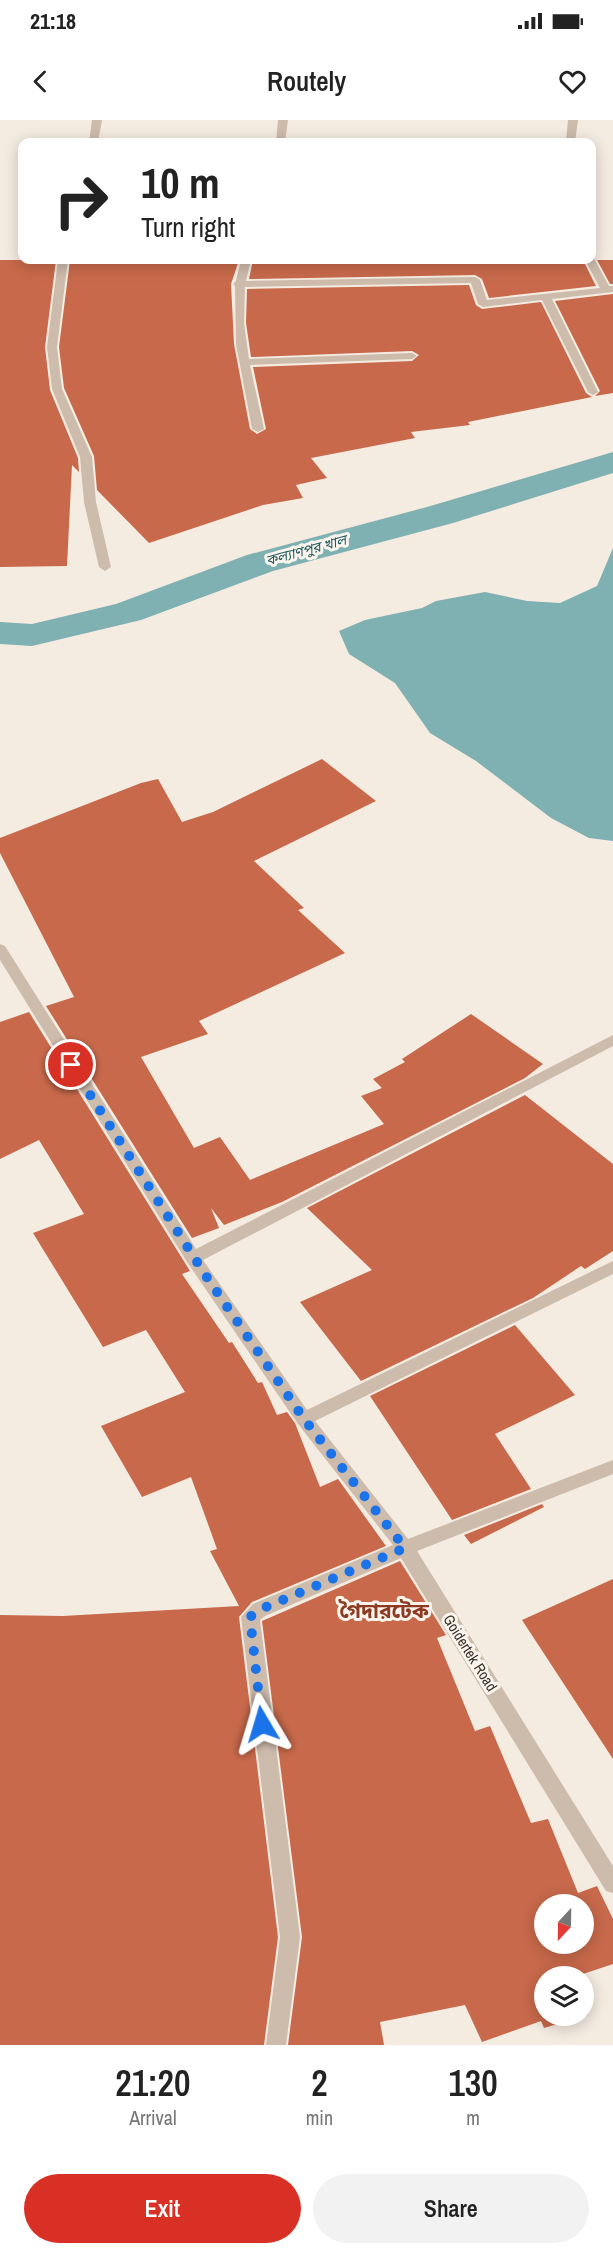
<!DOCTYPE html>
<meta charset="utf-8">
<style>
:root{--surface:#fff;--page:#f2f2f2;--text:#222;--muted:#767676;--accent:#d93025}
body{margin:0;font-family:"Archivo Narrow","Noto Sans Bengali",sans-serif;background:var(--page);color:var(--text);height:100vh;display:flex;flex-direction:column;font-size:22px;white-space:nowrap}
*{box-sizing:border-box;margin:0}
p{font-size:20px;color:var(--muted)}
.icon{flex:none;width:33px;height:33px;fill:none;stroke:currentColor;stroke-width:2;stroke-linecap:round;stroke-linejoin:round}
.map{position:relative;height:1925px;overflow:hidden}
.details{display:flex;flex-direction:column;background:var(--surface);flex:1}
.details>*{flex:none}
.guide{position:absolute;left:18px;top:18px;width:578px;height:126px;border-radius:12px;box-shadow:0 3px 15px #0003;background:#fff;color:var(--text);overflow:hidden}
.needle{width:39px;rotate:202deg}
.controls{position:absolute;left:534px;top:1774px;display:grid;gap:12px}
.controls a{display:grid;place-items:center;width:60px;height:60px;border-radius:50%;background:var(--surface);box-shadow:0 3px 15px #0003;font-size:30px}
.pin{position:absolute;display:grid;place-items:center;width:51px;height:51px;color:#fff;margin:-26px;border:3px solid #fff;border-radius:50%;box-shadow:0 2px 6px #0007}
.me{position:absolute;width:66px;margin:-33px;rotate:353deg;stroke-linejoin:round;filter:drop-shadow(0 0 4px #0008)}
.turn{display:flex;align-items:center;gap:21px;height:126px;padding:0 24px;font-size:27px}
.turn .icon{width:78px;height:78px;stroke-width:2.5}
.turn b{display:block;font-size:42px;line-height:51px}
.eta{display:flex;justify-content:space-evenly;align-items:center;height:102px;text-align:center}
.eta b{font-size:36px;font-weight:600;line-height:42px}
.primary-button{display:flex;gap:12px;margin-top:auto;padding:12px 24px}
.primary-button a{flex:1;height:69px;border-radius:36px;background:var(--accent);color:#fff;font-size:24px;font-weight:600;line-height:69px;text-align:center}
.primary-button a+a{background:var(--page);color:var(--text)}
.status{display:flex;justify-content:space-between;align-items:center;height:42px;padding:0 30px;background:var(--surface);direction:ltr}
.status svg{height:16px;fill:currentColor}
header{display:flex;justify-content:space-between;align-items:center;height:78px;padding:0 24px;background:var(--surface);font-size:27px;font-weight:600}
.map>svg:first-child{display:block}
</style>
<div class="status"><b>21:18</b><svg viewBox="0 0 49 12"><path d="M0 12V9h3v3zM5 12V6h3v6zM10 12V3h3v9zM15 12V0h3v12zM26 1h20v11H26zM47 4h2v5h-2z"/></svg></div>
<header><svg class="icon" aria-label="back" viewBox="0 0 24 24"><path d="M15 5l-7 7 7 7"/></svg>Routely<svg class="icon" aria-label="heart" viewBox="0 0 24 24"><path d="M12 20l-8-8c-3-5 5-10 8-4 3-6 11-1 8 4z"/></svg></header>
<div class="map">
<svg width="613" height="1925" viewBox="0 0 613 1925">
<rect width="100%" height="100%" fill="#f4ebe1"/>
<path fill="#7fb0b2" d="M 613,428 L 613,721 L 589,718 L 551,698 L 476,641 L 430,613 L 395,563 L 349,534 L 339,511 L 365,500 L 422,488 L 436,481 L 485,472 L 527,481 L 560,483 L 597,466 Z"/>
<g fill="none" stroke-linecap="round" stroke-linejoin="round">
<path fill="#7fb0b2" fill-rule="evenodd" d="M 613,332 L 613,353 L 453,403 L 273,451 L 141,500 L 32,526 L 0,524 L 0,502 L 32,504 L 116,484 L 247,435 L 427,387 Z"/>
</g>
<path fill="#c8694b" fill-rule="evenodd" d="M 0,140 L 56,140 L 45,227 L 50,270 L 78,338 L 79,352 L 72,345 L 67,446 L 0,447 Z
M 70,140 L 239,140 L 231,164 L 234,224 L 250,309 L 257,314 L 266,309 L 253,247 L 412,241 L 419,235 L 412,231 L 251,237 L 246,203 L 247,169 L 469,165 L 476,185 L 482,189 L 541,182 L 586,273 L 592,277 L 468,302 L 470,305 L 411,312 L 415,318 L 311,338 L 327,358 L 296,365 L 303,378 L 263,385 L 149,423 L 97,370 L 94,336 L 64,268 L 59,227 Z
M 253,140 L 583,140 L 596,166 L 489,178 L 482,159 L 475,155 L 249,159 Z
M 597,140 L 613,140 L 613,164 L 610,164 Z
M 613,174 L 613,273 L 595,276 L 600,271 L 555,181 Z
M 322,639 L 376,681 L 254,741 L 304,788 L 298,790 L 345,833 L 199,901 L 208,914 L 141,937 L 194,1028 L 220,1017 L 250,1060 L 384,1004 L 361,976 L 382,968 L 373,959 L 405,942 L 402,939 L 471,894 L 543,944 L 525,958 L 282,1082 L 224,1105 L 211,1088 L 219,1108 L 192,1118 L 46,886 L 74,877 L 0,733 L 0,718 L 141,663 L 158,659 L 182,702 L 213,692 Z
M 29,892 L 190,1151 L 182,1154 L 229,1223 L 232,1222 L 258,1263 L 262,1262 L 277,1295 L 287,1292 L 295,1303 L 320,1367 L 338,1359 L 386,1426 L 252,1482 L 239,1497 L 278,1817 L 264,1925 L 0,1925 L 0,1495 L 63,1496 L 239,1486 L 210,1431 L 217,1429 L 191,1357 L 142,1377 L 101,1306 L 185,1272 L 146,1210 L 103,1227 L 33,1113 L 84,1094 L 39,1020 L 0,1039 L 0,902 Z
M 525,975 L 613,1044 L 613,1131 L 585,1149 L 581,1146 L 533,1178 L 361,1261 L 300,1182 L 372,1150 L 307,1088 Z
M 515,1205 L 575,1275 L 495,1314 L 531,1369 L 452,1400 L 370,1276 Z
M 542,1384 L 544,1387 L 471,1424 L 464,1415 Z
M 400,1441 L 446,1515 L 437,1518 L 475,1611 L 490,1606 L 531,1703 L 548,1699 L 578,1773 L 597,1766 L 613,1799 L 613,1844 L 574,1857 L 544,1857 L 544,1896 L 584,1896 L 584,1883 L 588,1895 L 544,1908 L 541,1901 L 482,1922 L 465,1885 L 380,1902 L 384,1925 L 288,1925 L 302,1817 L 262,1501 ZM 544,1785 L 584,1785 L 584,1824 L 544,1824 Z
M 613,1459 L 613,1639 L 522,1500 Z"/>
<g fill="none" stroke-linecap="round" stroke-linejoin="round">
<path fill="#cdbbac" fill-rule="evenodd" d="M 92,0 L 102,0 L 98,22 L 89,22 Z
M 278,0 L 288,0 L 285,22 L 276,22 Z
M 568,0 L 578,0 L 575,22 L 566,22 Z
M 591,137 L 595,140 L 609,166 L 613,166 L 613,172 L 552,179 L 598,272 L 593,275 L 588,272 L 542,180 L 483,187 L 478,184 L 471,163 L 245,167 L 244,203 L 249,239 L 412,233 L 417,236 L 412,239 L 250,245 L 264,309 L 258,312 L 252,309 L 236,224 L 235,166 L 233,164 L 236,161 L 241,140 L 251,140 L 246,161 L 475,157 L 480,160 L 487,180 L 600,168 L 585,140 L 591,140 Z
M 58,140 L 68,140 L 57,227 L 62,269 L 92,337 L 96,382 L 111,447 L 105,451 L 99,447 L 84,382 L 80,337 L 52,269 L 47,227 Z
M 0,824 L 5,826 L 196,1129 L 613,915 L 613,926 L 203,1140 L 307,1290 L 613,1141 L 613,1154 L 315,1301 L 408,1419 L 613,1340 L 613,1354 L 417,1431 L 613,1746 L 613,1773 L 606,1771 L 401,1438 L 265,1496 L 260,1500 L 300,1817 L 286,1925 L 266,1925 L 280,1817 L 241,1497 L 253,1484 L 393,1425 L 298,1304 L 187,1142 L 0,840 Z"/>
</g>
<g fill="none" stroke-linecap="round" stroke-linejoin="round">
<path stroke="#1a73e8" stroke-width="10" stroke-dasharray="0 18" d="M 71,945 L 206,1156 L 304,1299 L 405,1428 L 259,1490 L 250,1497 L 262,1604"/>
</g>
<g text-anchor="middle" stroke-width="6" stroke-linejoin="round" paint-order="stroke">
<g font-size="14" font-style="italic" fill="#1f5a5e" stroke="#fbf5ee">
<text transform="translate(306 430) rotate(-15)" y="5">কল্যাণপুর খাল</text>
</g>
<g font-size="15" fill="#3b302b" stroke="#fbf5ee">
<text transform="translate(470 1533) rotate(58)" y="5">Goidertek Road</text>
</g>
<g font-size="21" font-weight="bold" fill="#8c3b22" stroke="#fbf5ee">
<text x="384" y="1498">গৈদারটেক</text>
</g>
</g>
</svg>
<div class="controls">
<a><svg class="needle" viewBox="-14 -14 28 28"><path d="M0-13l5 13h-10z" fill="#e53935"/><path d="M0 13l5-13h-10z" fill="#767676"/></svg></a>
<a><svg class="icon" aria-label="layers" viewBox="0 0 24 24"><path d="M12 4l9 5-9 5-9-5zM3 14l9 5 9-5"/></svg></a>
</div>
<div class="pin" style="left:71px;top:945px;background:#d93025"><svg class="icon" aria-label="arrive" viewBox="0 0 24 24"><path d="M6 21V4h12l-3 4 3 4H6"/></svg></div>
<svg class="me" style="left:262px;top:1604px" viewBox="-20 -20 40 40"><path d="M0-17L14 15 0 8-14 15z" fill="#1a73e8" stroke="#fff" stroke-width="4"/></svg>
<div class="guide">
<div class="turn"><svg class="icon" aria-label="right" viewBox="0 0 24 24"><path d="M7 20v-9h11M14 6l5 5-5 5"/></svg><div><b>10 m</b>Turn right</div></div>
</div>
</div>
<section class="details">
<div class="eta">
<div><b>21:20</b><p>Arrival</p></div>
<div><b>2</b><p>min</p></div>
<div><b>130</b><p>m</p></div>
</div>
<div class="primary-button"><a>Exit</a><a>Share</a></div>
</section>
